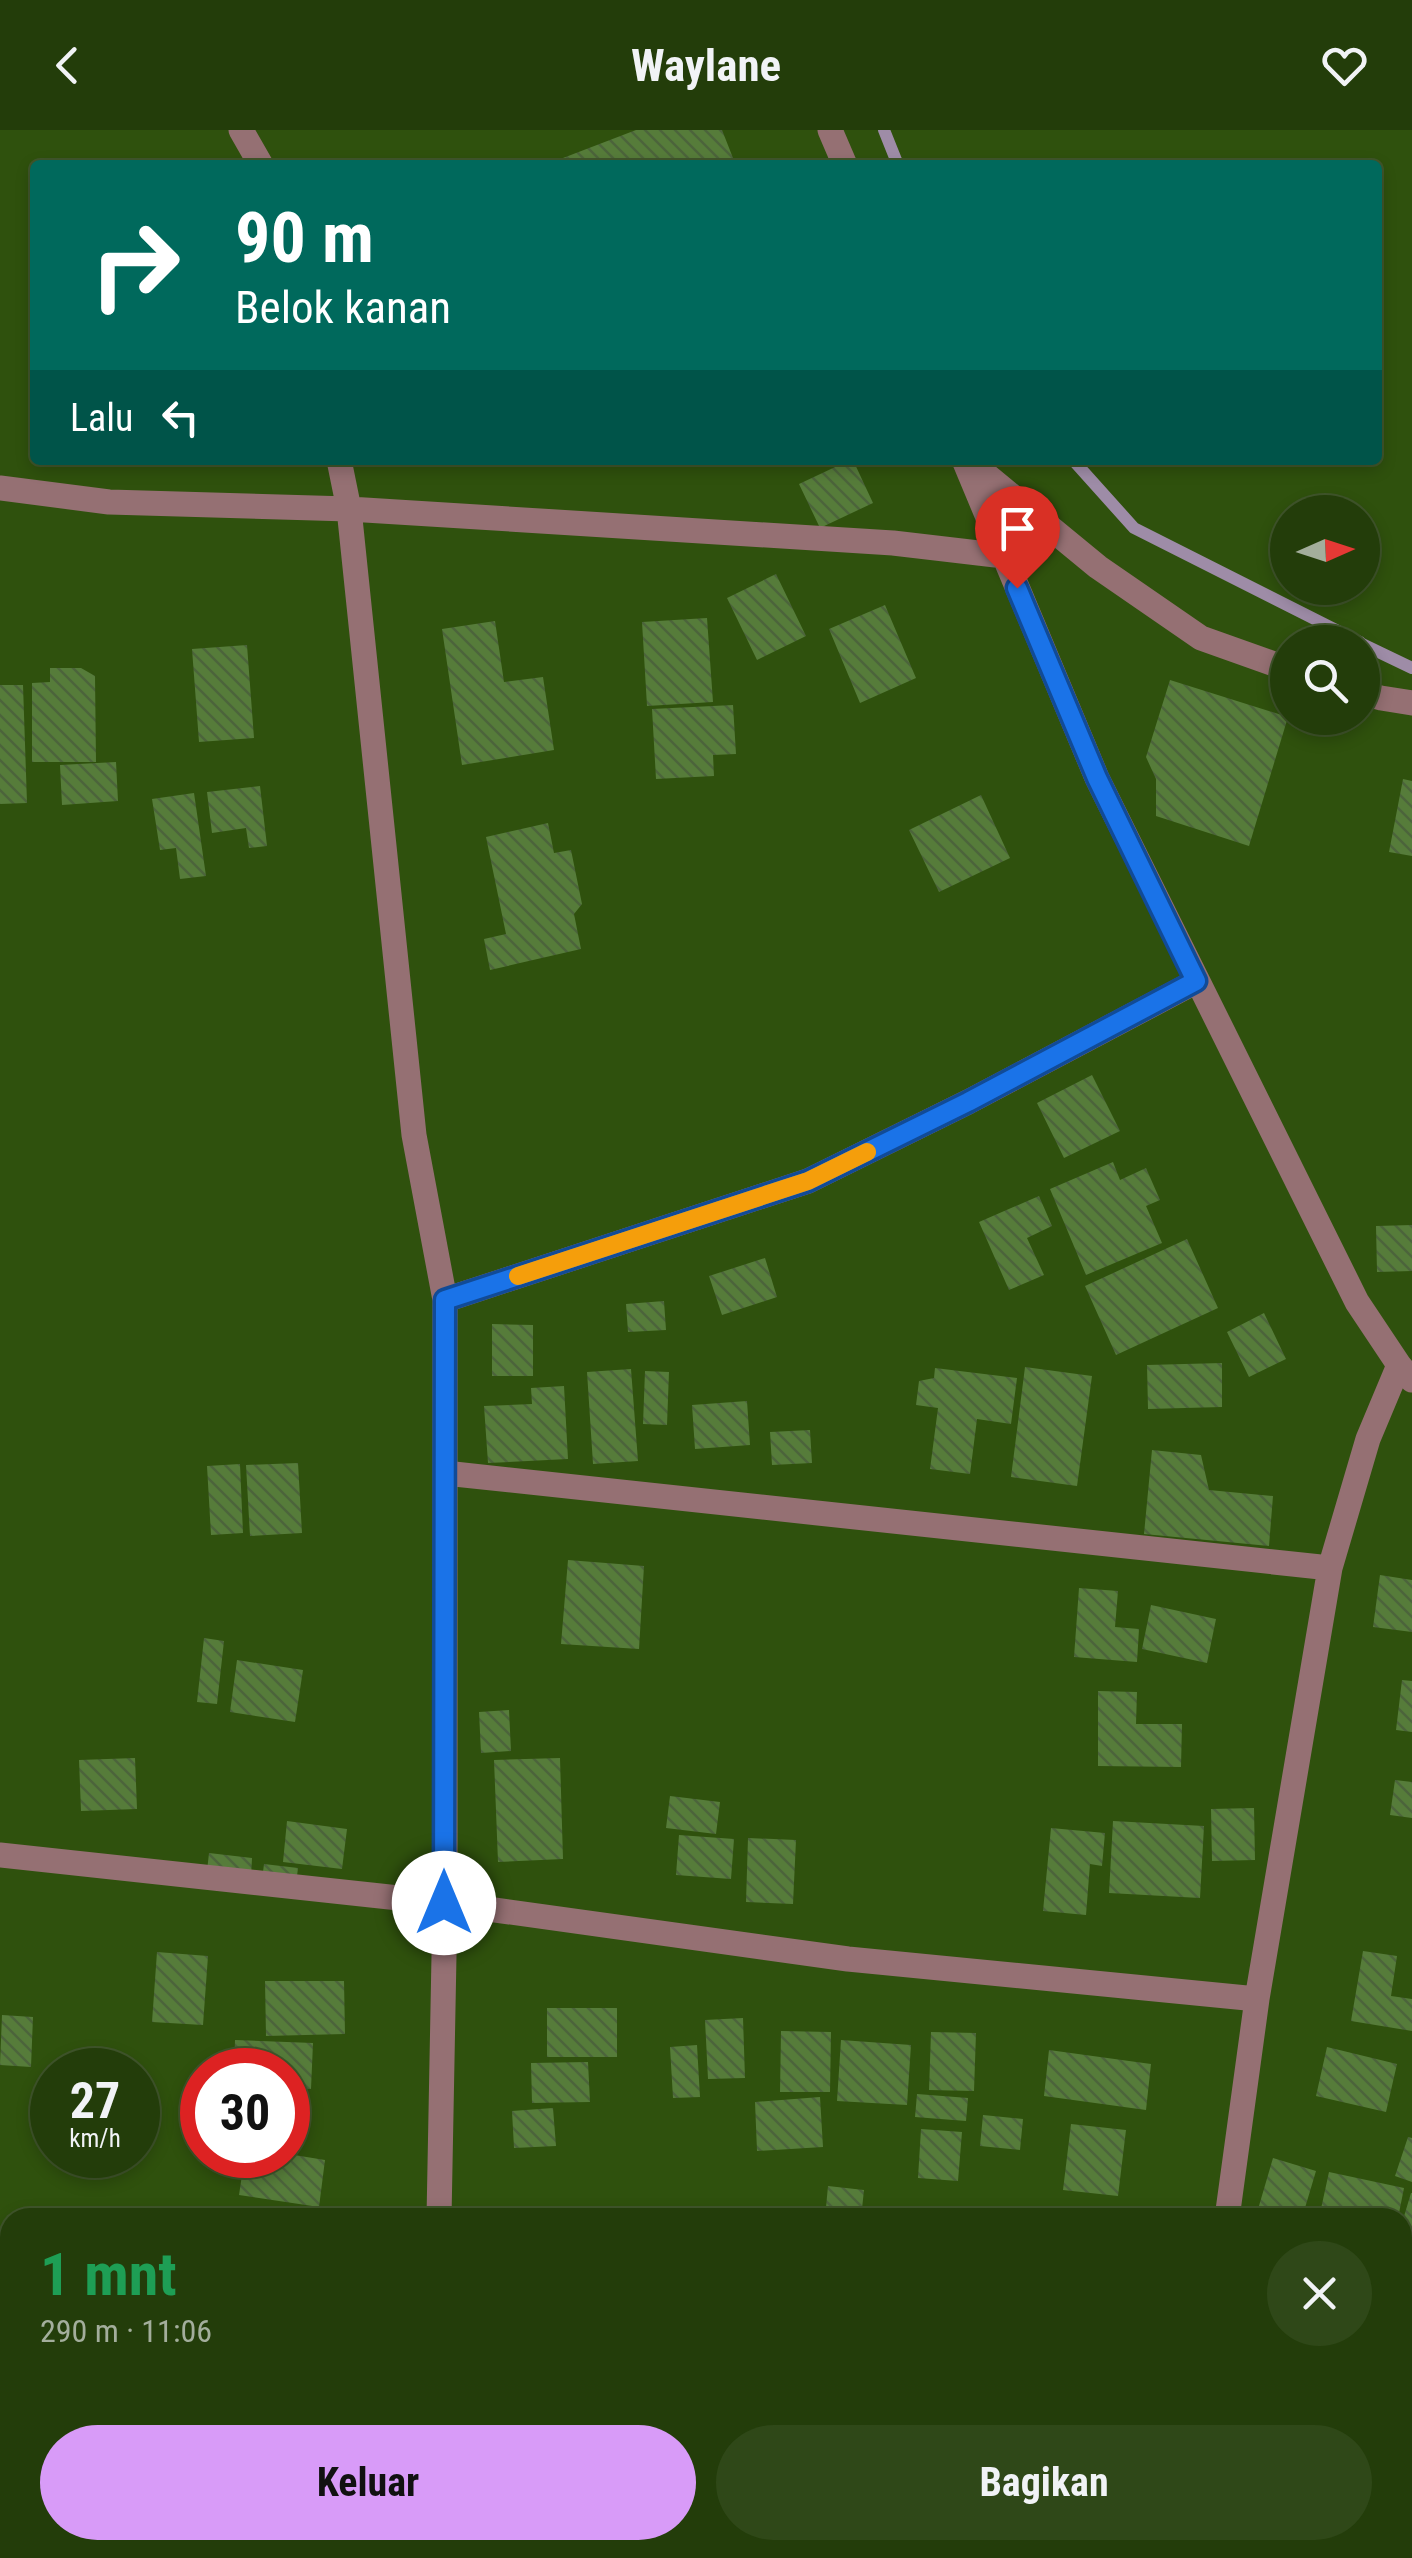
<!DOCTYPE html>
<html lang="id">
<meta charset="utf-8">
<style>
:root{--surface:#233d0a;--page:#2f4818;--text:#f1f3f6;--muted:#a3ae9c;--line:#40562b;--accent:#d89bf8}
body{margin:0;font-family:"Roboto Condensed",sans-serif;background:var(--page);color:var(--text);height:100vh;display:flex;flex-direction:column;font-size:38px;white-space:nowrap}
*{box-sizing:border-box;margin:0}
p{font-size:32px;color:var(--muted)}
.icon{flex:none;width:55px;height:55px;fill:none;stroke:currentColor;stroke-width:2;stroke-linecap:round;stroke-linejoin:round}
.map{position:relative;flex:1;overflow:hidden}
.sheet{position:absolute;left:0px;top:2078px;width:1412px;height:352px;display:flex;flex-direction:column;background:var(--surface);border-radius:30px 30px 0 0;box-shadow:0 5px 15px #0003,0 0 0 2px var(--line)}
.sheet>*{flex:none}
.top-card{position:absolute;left:30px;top:30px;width:1352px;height:305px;border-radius:10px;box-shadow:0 5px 15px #0003,0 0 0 2px var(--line);background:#00695c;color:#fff;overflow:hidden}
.needle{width:65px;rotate:87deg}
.controls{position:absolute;left:1270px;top:365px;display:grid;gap:20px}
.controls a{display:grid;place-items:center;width:110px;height:110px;border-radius:50%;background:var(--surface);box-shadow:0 5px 15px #0003,0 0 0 2px var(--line);font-size:50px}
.speed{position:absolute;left:30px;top:1918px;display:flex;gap:20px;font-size:50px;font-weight:700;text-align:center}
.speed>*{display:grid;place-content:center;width:130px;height:130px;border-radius:50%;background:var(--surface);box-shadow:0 5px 15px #0003,0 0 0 2px var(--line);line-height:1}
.speed small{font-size:25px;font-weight:400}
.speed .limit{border:15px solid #d22;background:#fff;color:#111}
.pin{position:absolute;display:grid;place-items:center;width:85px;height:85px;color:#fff;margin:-102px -42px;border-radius:50% 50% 50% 0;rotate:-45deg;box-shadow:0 0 10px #0007}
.pin .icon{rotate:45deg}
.me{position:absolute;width:110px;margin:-55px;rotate:0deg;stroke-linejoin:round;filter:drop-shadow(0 0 8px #0008)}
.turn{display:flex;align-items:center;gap:35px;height:210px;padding:0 40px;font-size:45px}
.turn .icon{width:130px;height:130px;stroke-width:2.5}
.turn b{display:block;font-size:70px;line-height:85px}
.then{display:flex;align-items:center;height:95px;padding:0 40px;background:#0003;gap:20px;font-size:38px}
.round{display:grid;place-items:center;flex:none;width:105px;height:105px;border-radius:52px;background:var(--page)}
.summary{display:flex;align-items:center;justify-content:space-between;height:170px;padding:0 40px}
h1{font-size:60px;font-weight:700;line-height:75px;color:#1e9e55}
.button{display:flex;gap:20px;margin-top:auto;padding:20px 40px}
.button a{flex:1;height:115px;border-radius:60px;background:var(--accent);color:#111;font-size:40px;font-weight:700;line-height:115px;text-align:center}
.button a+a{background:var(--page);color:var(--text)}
header{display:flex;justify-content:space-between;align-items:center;height:130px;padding:0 40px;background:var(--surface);font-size:45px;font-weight:700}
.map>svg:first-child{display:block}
</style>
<header><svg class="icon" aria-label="back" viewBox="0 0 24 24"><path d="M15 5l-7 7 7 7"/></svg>Waylane<svg class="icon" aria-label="heart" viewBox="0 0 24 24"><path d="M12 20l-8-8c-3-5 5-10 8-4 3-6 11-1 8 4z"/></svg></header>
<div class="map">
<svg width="1412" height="2428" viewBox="0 0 1412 2428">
<defs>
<pattern id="building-back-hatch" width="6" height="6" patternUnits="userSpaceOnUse" patternTransform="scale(2.5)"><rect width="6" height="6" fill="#567c3a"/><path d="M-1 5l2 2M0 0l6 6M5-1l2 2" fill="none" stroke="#4c643b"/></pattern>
</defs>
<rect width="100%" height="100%" fill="#2f510d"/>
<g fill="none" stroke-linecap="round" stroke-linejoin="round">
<path stroke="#9e8ca7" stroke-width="12" d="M 884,0 L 898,35
M 1073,330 L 1134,398 L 1360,512
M 1362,514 L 1412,538"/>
</g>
<path fill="url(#building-back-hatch)" d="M 636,0 L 722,0 L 733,28 L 716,35 L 565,35 L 563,28 Z
M 850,330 L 853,330 L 873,373 L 820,398 L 799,354 Z
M 776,444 L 806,506 L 757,530 L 727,468 Z
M 885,475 L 916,548 L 860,573 L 829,499 Z
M 707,488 L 713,572 L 647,576 L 642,492 Z
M 495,491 L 504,552 L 543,547 L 554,620 L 462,635 L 442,499 Z
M 247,515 L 254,608 L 199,612 L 192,519 Z
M 50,538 L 81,538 L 95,546 L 96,632 L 32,632 L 32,553 L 50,552 Z
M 1170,550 L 1288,587 L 1249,716 L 1156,686 L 1156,649 L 1146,627 Z
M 0,555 L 23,555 L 27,673 L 0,674 Z
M 733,575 L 736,624 L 713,625 L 714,646 L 656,649 L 652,579 Z
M 116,632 L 118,671 L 62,675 L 60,635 Z
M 1403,649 L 1412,651 L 1412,726 L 1389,722 Z
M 260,656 L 267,716 L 249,718 L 246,698 L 212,703 L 207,662 Z
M 194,663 L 206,746 L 180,749 L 176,718 L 160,720 L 152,669 Z
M 981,665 L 1010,728 L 939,762 L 909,700 Z
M 548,693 L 554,723 L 571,720 L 582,774 L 574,784 L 581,819 L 490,840 L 484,809 L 506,804 L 486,707 Z
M 1092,945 L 1120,1001 L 1064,1028 L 1037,973 Z
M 1113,1032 L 1120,1050 L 1146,1038 L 1160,1070 L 1146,1076 L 1162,1113 L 1086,1145 L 1050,1059 Z
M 1039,1066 L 1052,1096 L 1027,1108 L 1044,1145 L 1009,1160 L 979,1092 Z
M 1412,1095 L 1412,1141 L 1377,1142 L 1376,1096 Z
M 1187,1109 L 1218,1178 L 1116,1225 L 1085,1156 Z
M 765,1128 L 777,1167 L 722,1185 L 709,1146 Z
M 664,1171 L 666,1200 L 628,1202 L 626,1174 Z
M 1264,1183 L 1286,1229 L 1249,1247 L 1227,1202 Z
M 492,1194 L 533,1195 L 533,1246 L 492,1246 Z
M 1222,1233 L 1222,1277 L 1148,1279 L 1147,1235 Z
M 1025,1237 L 1092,1246 L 1077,1356 L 1011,1347 Z
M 935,1238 L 1017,1248 L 1011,1294 L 977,1289 L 970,1344 L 930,1339 L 938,1278 L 916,1275 L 919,1251 L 934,1248 Z
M 631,1239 L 638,1331 L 593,1334 L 587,1242 Z
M 645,1241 L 669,1242 L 667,1295 L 643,1294 Z
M 564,1256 L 568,1329 L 488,1333 L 484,1276 L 532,1274 L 531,1258 Z
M 747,1271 L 750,1315 L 695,1319 L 692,1275 Z
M 810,1300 L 812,1333 L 772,1335 L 770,1302 Z
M 1152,1320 L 1201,1325 L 1209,1360 L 1273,1366 L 1269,1416 L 1144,1404 Z
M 298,1333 L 302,1403 L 250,1406 L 246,1335 Z
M 240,1334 L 243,1403 L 211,1405 L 207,1336 Z
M 568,1430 L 644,1436 L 639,1519 L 561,1514 Z
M 1380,1445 L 1412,1450 L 1412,1502 L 1373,1497 Z
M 1079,1458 L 1118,1461 L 1115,1497 L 1139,1499 L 1137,1532 L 1074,1527 Z
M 1151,1475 L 1216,1489 L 1207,1533 L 1142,1519 Z
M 204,1508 L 224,1511 L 217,1574 L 197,1572 Z
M 237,1530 L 303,1540 L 295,1592 L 230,1582 Z
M 1402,1550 L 1412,1551 L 1412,1602 L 1396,1600 Z
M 1098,1561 L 1137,1562 L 1136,1594 L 1182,1594 L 1181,1637 L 1098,1636 Z
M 509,1580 L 511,1621 L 481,1623 L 479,1582 Z
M 135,1628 L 137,1679 L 81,1681 L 79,1630 Z
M 560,1628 L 563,1729 L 498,1732 L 494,1630 Z
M 1395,1650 L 1412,1652 L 1412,1688 L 1390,1685 Z
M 670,1666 L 720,1672 L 716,1704 L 666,1698 Z
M 1254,1678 L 1255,1730 L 1212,1731 L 1211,1679 Z
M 287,1691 L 347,1699 L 342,1739 L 283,1732 Z
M 1113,1691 L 1204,1696 L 1200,1768 L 1109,1763 Z
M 1051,1698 L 1105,1703 L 1102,1736 L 1090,1734 L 1086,1785 L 1043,1781 Z
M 679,1705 L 734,1709 L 731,1749 L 676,1745 Z
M 748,1708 L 796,1710 L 793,1774 L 746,1772 Z
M 209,1723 L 252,1728 L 251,1748 L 207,1741 Z
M 264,1734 L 298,1738 L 296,1754 L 262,1750 Z
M 1363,1821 L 1397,1826 L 1391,1866 L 1412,1869 L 1412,1901 L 1351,1891 Z
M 157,1822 L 208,1826 L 203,1895 L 152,1892 Z
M 265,1851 L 344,1851 L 345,1904 L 266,1906 Z
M 547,1878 L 617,1878 L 617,1927 L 547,1927 Z
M 2,1885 L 33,1887 L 31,1937 L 0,1935 Z
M 743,1888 L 745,1948 L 708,1949 L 705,1890 Z
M 781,1901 L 831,1902 L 830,1962 L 780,1962 Z
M 931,1902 L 976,1903 L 974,1961 L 929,1960 Z
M 235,1910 L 313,1913 L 311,1959 L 288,1958 L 288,1940 L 234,1940 Z
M 841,1910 L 911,1915 L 907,1975 L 837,1971 Z
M 697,1915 L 700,1967 L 673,1968 L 670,1917 Z
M 1327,1917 L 1397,1934 L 1386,1982 L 1316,1966 Z
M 1049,1920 L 1151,1934 L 1146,1980 L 1044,1966 Z
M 588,1932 L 590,1972 L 532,1973 L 531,1933 Z
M 917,1964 L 968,1968 L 966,1991 L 915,1987 Z
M 820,1967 L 823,2017 L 757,2021 L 755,1972 Z
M 553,1978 L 556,2016 L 514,2018 L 512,1981 Z
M 983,1985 L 1023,1989 L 1020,2020 L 980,2016 Z
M 1071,1994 L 1126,2000 L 1118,2066 L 1063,2060 Z
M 921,1999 L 962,2002 L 958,2051 L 918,2048 Z
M 1408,2007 L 1412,2008 L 1412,2052 L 1395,2046 Z
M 245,2025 L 288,2024 L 325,2030 L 319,2077 L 239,2065 Z
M 1273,2028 L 1316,2041 L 1302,2088 L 1256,2086 Z
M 1329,2042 L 1404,2058 L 1398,2088 L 1319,2088 Z
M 828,2056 L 864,2060 L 861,2088 L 825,2088 Z
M 1411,2063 L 1412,2063 L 1412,2120 L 1402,2118 L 1402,2093 Z
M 219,2078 L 286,2080 L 286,2088 L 219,2088 Z
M 810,2420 L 853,2420 L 853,2428 L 810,2428 Z
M 865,2420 L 903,2420 L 903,2428 L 865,2428 Z
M 980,2420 L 1010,2420 L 1010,2428 L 980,2428 Z
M 1021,2420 L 1086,2420 L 1085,2428 L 1020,2428 Z"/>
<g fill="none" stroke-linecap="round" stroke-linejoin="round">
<path stroke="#957073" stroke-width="25" d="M 241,0 L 261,35
M 830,0 L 845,35
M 339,330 L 349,379 L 414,1005 L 445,1170 L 445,1773 L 439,2088
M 964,330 L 1097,648 L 1357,1172 L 1399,1235 L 1412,1250
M 968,330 L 1098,437 L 1201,508 L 1288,539
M 0,358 L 109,372 L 349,379 L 893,413 L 1004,426
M 1362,563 L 1381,568 L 1412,573
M 445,1170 L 808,1051 L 968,972 L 1197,851
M 445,1343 L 1330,1438
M 0,1725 L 445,1773 L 848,1829 L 1257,1869
M 1227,2088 L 1257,1869 L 1330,1438 L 1368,1309 L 1399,1235
M 420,2428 L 422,2420
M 1180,2428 L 1182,2420"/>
</g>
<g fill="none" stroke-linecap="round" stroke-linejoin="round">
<g stroke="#114b97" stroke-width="25">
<path id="route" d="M 444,1773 L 445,1170 L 808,1051 L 968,972 L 1196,851 L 1097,648 L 1017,458"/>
</g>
<use href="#route" stroke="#1a73e8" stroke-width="18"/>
<path stroke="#f59e0b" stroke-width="18" d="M 518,1146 L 808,1051 L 867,1022"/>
</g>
</svg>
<div class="controls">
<a><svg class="needle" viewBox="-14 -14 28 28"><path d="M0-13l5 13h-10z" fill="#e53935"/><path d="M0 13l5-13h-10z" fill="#a3ae9c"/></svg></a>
<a><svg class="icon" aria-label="search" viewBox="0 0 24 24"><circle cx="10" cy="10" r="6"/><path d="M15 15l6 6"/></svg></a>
</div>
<div class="speed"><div>27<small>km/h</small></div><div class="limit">30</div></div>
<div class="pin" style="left:1017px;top:458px;background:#d93025"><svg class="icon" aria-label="arrive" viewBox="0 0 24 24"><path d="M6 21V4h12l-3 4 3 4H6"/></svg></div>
<svg class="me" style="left:444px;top:1773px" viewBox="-20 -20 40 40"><circle r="19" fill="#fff"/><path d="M0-13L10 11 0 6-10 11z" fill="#1a73e8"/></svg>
<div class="top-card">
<div class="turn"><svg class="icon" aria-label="right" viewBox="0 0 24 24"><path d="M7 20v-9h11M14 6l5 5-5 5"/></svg><div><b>90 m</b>Belok kanan</div></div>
<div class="then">Lalu<svg class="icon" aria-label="left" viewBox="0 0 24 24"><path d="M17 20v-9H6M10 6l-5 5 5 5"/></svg></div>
</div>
<section class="sheet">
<div class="summary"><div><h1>1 mnt</h1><p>290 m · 11:06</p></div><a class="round"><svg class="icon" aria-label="close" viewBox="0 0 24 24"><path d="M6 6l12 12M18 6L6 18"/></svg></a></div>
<div class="button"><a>Keluar</a><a>Bagikan</a></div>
</section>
</div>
